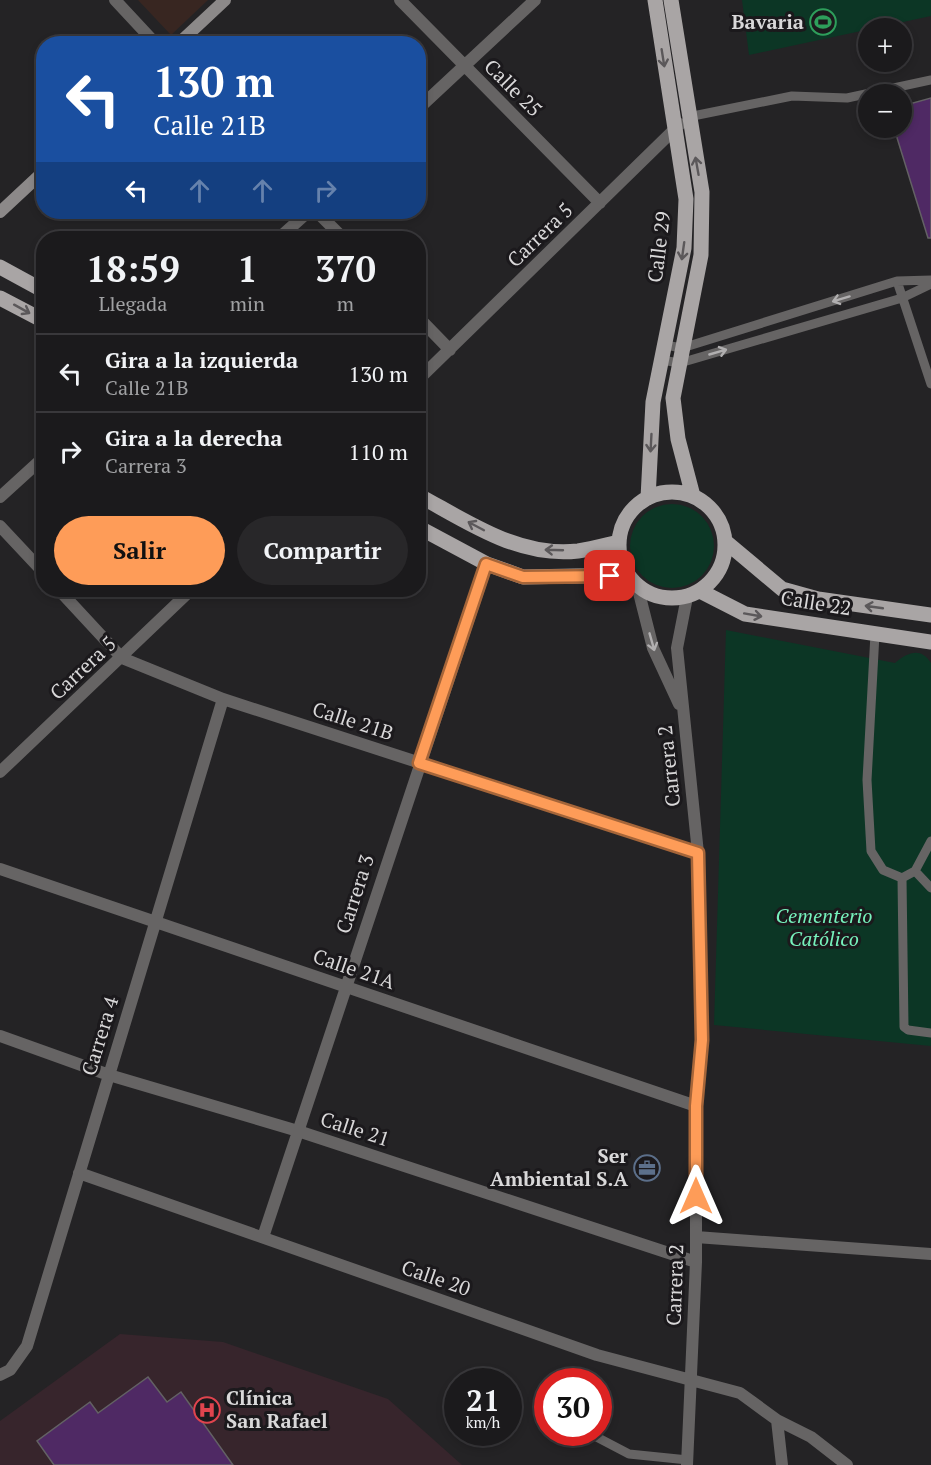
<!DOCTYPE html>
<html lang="es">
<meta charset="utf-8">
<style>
:root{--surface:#1b1a1c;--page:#282729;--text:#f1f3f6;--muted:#a0a1a3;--line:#39383b;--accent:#fe9c58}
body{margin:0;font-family:"PT Serif",serif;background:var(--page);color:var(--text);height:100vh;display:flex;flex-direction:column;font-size:22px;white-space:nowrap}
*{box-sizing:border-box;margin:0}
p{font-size:20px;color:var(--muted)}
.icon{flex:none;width:33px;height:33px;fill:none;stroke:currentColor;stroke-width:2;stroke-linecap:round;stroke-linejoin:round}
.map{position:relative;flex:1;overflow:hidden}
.details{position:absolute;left:36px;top:231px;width:390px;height:366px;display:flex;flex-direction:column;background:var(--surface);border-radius:24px;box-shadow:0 3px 9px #0003,0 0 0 2px var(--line)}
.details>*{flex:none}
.guide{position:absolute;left:36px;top:36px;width:390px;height:183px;border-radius:24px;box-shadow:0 3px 9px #0003,0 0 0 2px var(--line);background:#1a4fa0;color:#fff;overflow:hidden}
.controls{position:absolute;left:858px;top:18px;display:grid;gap:12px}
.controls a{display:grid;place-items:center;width:54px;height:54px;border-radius:50%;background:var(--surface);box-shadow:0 3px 9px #0003,0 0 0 2px var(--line);font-size:30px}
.speed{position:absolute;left:444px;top:1368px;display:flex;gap:12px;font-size:30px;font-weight:700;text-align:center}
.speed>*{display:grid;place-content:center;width:78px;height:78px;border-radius:50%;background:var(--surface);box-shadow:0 3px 9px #0003,0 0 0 2px var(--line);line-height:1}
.speed small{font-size:15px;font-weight:400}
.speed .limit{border:9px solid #d22;background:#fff;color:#111}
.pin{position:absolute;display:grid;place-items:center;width:51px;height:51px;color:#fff;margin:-26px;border-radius:12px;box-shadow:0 3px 9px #0006}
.me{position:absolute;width:66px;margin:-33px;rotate:0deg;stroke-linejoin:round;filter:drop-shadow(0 0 4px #0008)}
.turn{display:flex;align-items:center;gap:21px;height:126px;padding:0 18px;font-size:27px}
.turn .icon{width:78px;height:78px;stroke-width:2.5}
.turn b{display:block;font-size:42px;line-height:51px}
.lanes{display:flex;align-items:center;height:57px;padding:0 18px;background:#0003;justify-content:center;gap:30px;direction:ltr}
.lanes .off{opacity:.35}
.eta{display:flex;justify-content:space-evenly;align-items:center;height:102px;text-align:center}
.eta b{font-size:36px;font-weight:700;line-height:42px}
.action{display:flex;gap:12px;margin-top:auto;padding:12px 18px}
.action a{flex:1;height:69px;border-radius:36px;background:var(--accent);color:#111;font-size:24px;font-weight:700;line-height:69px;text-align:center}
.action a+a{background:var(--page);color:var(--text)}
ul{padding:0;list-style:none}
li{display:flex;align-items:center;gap:18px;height:78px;padding:0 18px;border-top:2px solid var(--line)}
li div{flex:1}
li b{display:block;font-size:22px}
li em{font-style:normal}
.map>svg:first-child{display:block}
</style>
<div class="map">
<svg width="931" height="1465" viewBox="0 0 931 1465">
<rect width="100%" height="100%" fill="#242325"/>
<path fill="#382621" d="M 138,0 L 208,0 L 171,35 Z"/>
<path fill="#37252c" d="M 120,1334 L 223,1342 L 388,1399 L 462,1465 L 0,1465 L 0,1421 Z"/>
<path fill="#0c3625" d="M 742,0 L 931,0 L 931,16 L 749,55 Z
M630 546a42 42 0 1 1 84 0a42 42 0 1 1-84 0Z
M 726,630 L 895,663 C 908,652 921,647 931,663 L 931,1046 L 714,1025 Z"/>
<path fill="#4f2964" stroke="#636164" stroke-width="1.5" d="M 931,98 L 931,238 L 928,238 L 894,128 L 902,128 L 902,106 Z
M 148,1377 L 167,1402 L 181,1392 L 233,1465 L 54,1465 L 37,1441 L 90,1402 L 98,1413 Z"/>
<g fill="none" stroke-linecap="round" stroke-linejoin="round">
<path stroke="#666464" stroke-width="9" d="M 688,117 L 792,96 L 847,98 L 931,80
M 897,281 L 931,384
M 665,345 L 682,348 L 897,281 L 931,280
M 661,360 L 680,363 L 902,298 L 931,284
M 875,634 L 867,780 L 871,851 L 883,870 L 902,878 L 915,871 L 931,841
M 915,871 L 931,888
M 902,878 L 904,1027 L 908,1030 L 931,1033
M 587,1432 L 629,1454 L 688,1460"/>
<path stroke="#666464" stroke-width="12" d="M 115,0 L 156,44
M 400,0 L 600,203
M 418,109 L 535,0
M 317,212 L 343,238
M 279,238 L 308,212
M 418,317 L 450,350
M 418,380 L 680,124
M 0,497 L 44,457
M 0,526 L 44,573
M 637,585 L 653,648 L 679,704
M 59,590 L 122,658 L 223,699 L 698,853
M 687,597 L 677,648 L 698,853 L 702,1040 L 696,1106 L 696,1262 L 687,1465
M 0,772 L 191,590
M 0,869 L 696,1106
M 0,1036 L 109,1075 L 298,1131 L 696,1262
M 79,1173 L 597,1355 L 740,1393 L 777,1420 L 811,1437 L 847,1465
M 263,1237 L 487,564
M 696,1237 L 931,1254
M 0,1375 L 10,1370 L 27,1346 L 223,699
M 777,1420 L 782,1465"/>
<path stroke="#8c8989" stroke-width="12" d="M 178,44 L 225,0
M 0,212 L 44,171"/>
<path stroke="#a9a5a5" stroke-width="15" d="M 671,0 L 702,192 L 701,255 L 673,398 L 678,439 L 693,496
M 0,267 L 44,291
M 0,298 L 44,321
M619 545a53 53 0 1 1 106 0a53 53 0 1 1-106 0Z
M 418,495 C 468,522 519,558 578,551 C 592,549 606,545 619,542
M 648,498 L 653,402 L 684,248 L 686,199 L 655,0
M 418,527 L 487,564 L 523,577 L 628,575
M 726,542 L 782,589 L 818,599 L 931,615
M 700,591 L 745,614 L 931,642"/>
</g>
<defs><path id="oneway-shaft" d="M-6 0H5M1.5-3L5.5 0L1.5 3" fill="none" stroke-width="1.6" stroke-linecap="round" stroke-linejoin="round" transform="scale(1.5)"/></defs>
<g stroke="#5b585a">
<use href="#oneway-shaft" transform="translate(663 58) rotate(81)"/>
<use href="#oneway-shaft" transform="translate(697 166) rotate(-100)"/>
<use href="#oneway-shaft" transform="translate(683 251) rotate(98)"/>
<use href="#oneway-shaft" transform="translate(22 309) rotate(29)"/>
<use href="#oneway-shaft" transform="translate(651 443) rotate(93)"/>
<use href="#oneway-shaft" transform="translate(476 526) rotate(-152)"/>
<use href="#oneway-shaft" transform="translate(554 550) rotate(-178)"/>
<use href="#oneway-shaft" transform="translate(874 607) rotate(-172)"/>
<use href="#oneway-shaft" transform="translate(753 615) rotate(10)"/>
</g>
<g stroke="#b1afb0">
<use href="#oneway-shaft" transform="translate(841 299) rotate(163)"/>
<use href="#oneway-shaft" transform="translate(718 352) rotate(-16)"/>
<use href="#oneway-shaft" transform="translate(652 642) rotate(74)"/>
</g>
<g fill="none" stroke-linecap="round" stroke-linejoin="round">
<g stroke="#a56539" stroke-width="15">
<path id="route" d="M 610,576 L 523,577 L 486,564 L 419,763 L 698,853 L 702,1040 L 696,1106 L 696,1196"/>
</g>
<use href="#route" stroke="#fe9c58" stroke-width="10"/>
</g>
<defs>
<g id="stadium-ring" transform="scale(1.35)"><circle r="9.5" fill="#1b191c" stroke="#2e9e5b" stroke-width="1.5"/><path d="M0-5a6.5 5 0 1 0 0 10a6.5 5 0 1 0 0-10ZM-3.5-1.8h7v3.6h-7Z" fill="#2e9e5b"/></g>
<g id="office-ring" transform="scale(1.35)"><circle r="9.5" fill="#1b191c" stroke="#5c6f8a" stroke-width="1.5"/><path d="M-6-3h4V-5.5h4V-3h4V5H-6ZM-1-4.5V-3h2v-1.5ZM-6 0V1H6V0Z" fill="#5c6f8a"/></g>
<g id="hospital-ring" transform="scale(1.35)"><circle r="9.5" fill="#1b191c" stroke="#e0444e" stroke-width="1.5"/><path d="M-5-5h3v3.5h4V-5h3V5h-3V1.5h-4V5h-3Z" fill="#e0444e"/></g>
</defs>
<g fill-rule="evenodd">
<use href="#stadium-ring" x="823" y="22"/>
<use href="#office-ring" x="647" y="1168"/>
<use href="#hospital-ring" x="207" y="1410"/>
</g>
<g text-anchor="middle" stroke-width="6" stroke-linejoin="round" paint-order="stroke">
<g font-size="20" font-weight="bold" fill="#d9d8d9" stroke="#1b191c" text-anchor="end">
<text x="804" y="29">Bavaria</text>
<text x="628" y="1163">Ser<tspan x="628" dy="23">Ambiental S.A</tspan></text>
<text x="226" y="1405" text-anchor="start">Clínica<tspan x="226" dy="23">San Rafael</tspan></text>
</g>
<g font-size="20" fill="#d9d8d9" stroke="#1b191c">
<text transform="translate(513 88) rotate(45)" y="7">Calle 25</text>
<text transform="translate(540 235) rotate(-44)" y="7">Carrera 5</text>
<text transform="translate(659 247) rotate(-83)" y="7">Calle 29</text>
<text transform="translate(816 603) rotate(9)" y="7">Calle 22</text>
<text transform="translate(83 668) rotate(-43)" y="7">Carrera 5</text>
<text transform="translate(353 721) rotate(18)" y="7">Calle 21B</text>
<text transform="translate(669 766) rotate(-96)" y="7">Carrera 2</text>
<text transform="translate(355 894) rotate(-72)" y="7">Carrera 3</text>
<text transform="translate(354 969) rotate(19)" y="7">Calle 21A</text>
<text transform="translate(100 1036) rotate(-73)" y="7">Carrera 4</text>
<text transform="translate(355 1129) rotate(18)" y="7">Calle 21</text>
<text transform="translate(436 1278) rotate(19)" y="7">Calle 20</text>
<text transform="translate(675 1285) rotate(-88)" y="7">Carrera 2</text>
</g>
<g font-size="20" font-style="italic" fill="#76f2bc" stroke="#1b191c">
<text x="824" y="923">Cementerio<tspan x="824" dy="23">Católico</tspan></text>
</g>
</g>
</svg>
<div class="controls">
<a>+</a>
<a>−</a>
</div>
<div class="speed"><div>21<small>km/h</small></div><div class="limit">30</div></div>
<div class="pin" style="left:610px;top:576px;background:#d93025"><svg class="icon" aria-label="arrive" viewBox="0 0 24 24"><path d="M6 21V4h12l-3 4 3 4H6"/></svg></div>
<svg class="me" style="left:696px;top:1196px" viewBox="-20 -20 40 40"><path d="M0-17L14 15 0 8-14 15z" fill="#fe9c58" stroke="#fff" stroke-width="4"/></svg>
<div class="guide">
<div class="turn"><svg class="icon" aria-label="left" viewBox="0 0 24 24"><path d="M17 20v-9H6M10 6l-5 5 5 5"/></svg><div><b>130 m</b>Calle 21B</div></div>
<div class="lanes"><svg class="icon" aria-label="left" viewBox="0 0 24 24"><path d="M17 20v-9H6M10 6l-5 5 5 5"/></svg><svg class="icon off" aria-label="ahead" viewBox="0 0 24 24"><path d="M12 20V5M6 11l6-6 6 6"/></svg><svg class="icon off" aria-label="ahead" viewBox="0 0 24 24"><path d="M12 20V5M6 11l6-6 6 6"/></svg><svg class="icon off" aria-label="right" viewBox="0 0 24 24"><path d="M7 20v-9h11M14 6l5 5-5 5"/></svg></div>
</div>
<section class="details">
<div class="eta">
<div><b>18:59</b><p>Llegada</p></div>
<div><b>1</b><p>min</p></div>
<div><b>370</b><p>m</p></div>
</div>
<ul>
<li><svg class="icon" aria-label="left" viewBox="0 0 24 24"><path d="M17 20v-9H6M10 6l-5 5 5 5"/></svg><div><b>Gira a la izquierda</b><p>Calle 21B</p></div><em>130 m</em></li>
<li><svg class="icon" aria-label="right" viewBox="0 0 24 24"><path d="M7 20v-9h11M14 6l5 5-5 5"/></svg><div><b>Gira a la derecha</b><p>Carrera 3</p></div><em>110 m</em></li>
</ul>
<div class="action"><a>Salir</a><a>Compartir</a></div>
</section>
</div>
